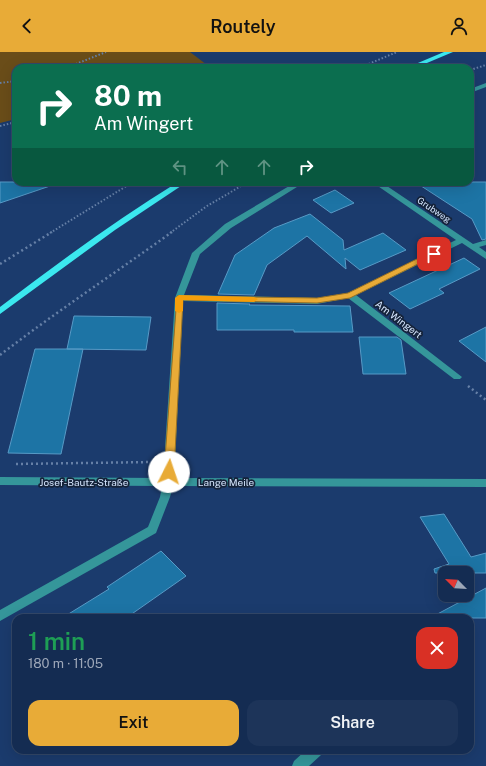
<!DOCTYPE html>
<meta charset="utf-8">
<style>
:root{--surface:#142c52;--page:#1d3459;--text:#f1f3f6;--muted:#9da7b8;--line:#334869;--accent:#e8ab37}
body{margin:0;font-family:"Public Sans",sans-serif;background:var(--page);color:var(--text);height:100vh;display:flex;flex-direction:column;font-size:15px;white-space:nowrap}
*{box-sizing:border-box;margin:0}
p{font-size:13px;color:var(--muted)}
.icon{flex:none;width:22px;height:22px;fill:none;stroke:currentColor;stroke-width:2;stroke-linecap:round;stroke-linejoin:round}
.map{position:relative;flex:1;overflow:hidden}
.details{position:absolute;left:12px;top:562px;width:462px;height:140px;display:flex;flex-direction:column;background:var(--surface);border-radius:12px;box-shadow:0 4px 16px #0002,0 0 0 1px var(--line)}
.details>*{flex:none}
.hud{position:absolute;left:12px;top:12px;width:462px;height:122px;border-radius:12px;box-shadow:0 4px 16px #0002,0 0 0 1px var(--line);background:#0b6e4f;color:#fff;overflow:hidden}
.needle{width:26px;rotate:294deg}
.buttons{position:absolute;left:438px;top:514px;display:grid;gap:8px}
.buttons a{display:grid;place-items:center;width:36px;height:36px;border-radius:8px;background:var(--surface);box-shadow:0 4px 16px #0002,0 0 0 1px var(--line);font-size:20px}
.pin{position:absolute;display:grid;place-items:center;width:34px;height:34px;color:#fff;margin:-17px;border-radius:8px;box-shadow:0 2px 6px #0006}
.me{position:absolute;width:44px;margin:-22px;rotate:4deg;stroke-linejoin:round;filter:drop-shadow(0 0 3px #0008)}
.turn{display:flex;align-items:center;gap:14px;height:84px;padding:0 16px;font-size:18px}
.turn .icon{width:52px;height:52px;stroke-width:2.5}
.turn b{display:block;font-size:28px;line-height:34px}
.lanes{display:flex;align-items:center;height:38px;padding:0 16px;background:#0003;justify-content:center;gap:20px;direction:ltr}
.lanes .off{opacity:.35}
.round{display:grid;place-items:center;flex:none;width:42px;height:42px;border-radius:12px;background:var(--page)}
.summary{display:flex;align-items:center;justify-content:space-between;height:68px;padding:0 16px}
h1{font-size:24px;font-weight:600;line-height:30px;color:#1e9e55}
.cta{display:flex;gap:8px;margin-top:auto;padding:8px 16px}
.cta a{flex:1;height:46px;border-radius:12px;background:var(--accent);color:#111;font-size:16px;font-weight:600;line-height:46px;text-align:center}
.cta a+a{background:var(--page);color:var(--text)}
header{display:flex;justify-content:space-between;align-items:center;height:52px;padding:0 16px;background:var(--accent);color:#111;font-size:18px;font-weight:600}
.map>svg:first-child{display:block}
</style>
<header><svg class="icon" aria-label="back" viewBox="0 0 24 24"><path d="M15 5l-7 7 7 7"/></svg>Routely<svg class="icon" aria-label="person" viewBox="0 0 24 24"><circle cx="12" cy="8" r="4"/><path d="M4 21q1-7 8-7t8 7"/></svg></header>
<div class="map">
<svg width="486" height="714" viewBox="0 0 486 714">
<rect width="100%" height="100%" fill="#1b3b6d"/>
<path fill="#6a4d19" d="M 0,0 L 190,0 L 211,16 L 16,16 L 16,67 L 0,71 Z"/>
<path fill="#1d74a5" stroke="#579ac6" d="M 0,130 L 52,130 L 53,133 L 0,151 Z
M 415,130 L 486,130 L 486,187 L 482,188 L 472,167 Z
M 335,138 L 354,151 L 331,161 L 313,148 Z
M 310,162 L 343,188 L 344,198 L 383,181 L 406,198 L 360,218 L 345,206 L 346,217 L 307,184 L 267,213 L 254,243 L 218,242 L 235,203 L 274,176 Z
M 464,206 L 480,217 L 439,237 L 444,241 L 410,257 L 389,241 Z
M 217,251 L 250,252 L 249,253 L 350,254 L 353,280 L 294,280 L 294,278 L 217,278 Z
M 74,264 L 151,265 L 146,298 L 67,297 Z
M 486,275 L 486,310 L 459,289 Z
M 359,285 L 397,285 L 401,288 L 406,322 L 363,322 Z
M 35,297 L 83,297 L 61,402 L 8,401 Z
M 444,462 L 471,505 L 486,501 L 486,521 L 435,521 L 434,517 L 449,512 L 420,465 Z
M 161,499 L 186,524 L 126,566 L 62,566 L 109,537 L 107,535 Z
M 486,536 L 486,566 L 430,566 Z"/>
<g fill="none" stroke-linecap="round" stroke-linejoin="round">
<path stroke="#6680a7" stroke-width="2" stroke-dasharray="1.5 2" stroke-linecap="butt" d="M 66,16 L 106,0
M 359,16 L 397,0
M 470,18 L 486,13
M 0,31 L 16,29
M 0,74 L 16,70
M 50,181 L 133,130
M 170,181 L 207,154 L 248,130"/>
<path stroke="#6680a7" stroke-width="2.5" stroke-dasharray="2 3" stroke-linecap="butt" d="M 0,212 L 52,180
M 0,303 C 56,260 115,221 172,180
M 468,334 L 486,348
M 16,412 L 153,410"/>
<path fill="#35969a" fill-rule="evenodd" d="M 486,31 L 486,35 L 470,41 L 470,37 Z
M 296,130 L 305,130 L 231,176 L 200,202 L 184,243 L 317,246 L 348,241 L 456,188 L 372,130 L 381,130 L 473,192 L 486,188 L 486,193 L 479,195 L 486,200 L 486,207 L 462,191 L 356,243 L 462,325 L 460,327 L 454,327 L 348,246 L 317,252 L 183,249 L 174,426 L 486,427 L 486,435 L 173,434 L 170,445 L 156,481 L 0,569 L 0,558 L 148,475 L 160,445 L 162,434 L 0,433 L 0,425 L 163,426 L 175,246 L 192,201 L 225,172 Z
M 306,698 L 323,698 L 321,703 L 309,714 L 292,714 L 294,709 Z"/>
<path fill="#3be8ef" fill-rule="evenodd" d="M 444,0 L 453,0 L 415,16 L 406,16 Z
M 178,130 L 187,130 L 115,178 L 0,262 L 0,255 C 58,211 116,168 178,130 Z"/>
</g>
<path fill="#e8ab37" stroke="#976f24" d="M 431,200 L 437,200 L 438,202 L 350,246 L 317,251 L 183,248 L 174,420 L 172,422 L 165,422 L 164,420 L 177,244 L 317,246 L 348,241 Z"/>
<path fill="#f59e0b" d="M 179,243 L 254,245 L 258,247 L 254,250 L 183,248 L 183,259 L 179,261 L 175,259 L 175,246 Z"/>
<g text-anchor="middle" stroke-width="3.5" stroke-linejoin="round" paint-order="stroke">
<g font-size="9" fill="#d5e5fd" stroke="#15233a">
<text transform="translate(434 158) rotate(34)" y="3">Grubweg</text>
</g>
<g font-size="10" fill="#d5e5fd" stroke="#15233a">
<text transform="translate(399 267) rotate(37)" y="4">Am Wingert</text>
<text x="84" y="434">Josef-Bautz-Straße</text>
<text x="226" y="434">Lange Meile</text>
</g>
</g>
</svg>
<div class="buttons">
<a><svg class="needle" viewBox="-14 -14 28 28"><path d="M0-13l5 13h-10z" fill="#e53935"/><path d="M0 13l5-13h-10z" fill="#9da7b8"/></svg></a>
</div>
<div class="pin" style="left:434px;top:202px;background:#d93025"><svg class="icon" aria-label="arrive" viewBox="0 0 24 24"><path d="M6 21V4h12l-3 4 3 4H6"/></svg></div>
<svg class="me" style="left:169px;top:420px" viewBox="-20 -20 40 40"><circle r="19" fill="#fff"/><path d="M0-13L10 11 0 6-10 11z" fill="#e8ab37"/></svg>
<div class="hud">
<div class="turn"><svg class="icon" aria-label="right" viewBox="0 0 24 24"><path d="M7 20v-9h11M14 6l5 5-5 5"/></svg><div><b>80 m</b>Am Wingert</div></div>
<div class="lanes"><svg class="icon off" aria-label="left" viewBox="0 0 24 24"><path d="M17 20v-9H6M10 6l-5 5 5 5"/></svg><svg class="icon off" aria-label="ahead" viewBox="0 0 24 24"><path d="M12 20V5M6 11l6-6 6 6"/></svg><svg class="icon off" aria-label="ahead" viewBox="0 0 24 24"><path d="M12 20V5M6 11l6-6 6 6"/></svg><svg class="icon" aria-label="right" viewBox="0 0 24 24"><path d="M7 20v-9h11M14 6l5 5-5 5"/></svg></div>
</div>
<section class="details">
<div class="summary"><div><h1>1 min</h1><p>180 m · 11:05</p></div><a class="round" style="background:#d93025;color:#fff"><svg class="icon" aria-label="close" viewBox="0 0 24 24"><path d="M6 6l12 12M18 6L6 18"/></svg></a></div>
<div class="cta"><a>Exit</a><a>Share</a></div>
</section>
</div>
